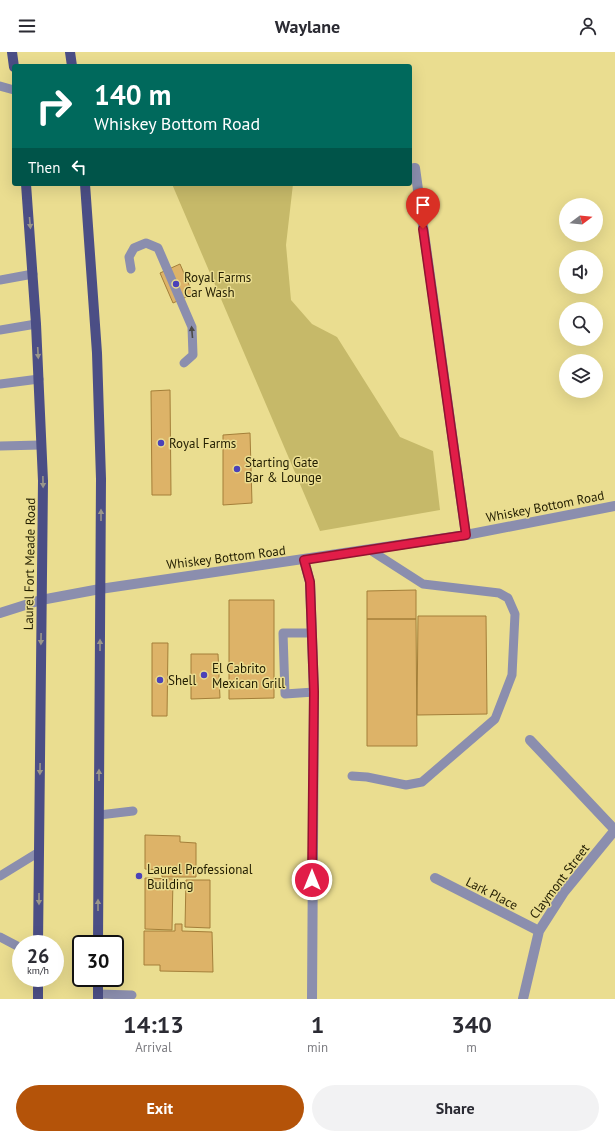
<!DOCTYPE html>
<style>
:root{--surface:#fff;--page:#f2f2f3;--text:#2b2b33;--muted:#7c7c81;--accent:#b45309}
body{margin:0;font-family:"PT Sans",sans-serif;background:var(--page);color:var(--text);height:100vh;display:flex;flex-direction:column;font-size:15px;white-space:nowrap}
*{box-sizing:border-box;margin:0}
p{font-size:13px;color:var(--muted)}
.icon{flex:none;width:22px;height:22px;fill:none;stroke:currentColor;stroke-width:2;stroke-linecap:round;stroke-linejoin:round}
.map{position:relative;height:947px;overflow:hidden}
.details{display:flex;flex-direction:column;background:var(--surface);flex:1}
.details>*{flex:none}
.hud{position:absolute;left:12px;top:12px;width:400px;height:122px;border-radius:4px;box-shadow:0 4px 16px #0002;background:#00695c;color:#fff;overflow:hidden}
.needle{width:26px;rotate:74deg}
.controls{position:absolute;left:559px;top:146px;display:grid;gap:8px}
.controls a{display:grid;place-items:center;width:44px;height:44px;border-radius:50%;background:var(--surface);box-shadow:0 4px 16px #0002;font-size:20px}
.speed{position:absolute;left:12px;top:883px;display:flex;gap:8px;font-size:20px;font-weight:700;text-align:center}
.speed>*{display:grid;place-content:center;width:52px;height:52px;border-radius:50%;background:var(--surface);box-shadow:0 4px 16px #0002;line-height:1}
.speed small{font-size:10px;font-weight:400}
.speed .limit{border:2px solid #111;border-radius:6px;background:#fff;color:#111}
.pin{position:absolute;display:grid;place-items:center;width:34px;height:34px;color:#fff;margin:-41px -17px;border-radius:50% 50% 50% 0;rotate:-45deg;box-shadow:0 0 4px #0007}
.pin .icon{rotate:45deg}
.me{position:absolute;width:44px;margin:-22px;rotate:0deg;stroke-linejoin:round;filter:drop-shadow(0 0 3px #0008)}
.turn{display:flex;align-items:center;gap:14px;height:84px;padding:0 16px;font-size:18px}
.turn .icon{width:52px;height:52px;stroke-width:2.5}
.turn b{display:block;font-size:28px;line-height:34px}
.then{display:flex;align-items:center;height:38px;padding:0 16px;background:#0003;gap:8px;font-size:15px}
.eta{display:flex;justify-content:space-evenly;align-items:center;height:68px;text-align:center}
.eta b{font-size:24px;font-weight:800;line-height:28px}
.action{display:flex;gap:8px;margin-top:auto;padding:8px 16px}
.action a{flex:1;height:46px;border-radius:24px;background:var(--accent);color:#fff;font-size:16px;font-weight:800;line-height:46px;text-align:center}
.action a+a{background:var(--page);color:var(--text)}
header{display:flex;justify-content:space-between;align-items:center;height:52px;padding:0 16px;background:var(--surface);font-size:18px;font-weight:800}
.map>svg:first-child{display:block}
</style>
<header><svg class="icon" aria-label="menu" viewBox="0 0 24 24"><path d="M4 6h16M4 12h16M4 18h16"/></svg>Waylane<svg class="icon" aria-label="person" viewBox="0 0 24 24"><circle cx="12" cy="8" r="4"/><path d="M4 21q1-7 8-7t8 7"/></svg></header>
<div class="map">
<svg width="615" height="947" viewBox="0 0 615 947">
<rect width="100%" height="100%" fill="#eadd90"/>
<path fill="#c6b969" d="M 172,132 L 293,132 L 286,193 L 291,248 L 312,272 L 337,285 L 400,385 L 433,399 L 440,458 L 320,479 Z"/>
<path fill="#ddb368" stroke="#a47f39" d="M 180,212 L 193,242 L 173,251 L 160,221 Z
M 170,338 L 171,443 L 152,443 L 151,339 Z
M 250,381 L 252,451 L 223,453 L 223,383 Z
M 416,538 L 416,567 L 367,567 L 367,539 Z
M 229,548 L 274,548 L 274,646 L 229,647 Z
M 418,564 L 486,564 L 487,662 L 417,663 Z
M 367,567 L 416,567 L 417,694 L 367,694 Z
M 152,591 L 168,591 L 167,664 L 152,664 Z
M 191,602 L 218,602 L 220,646 L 191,647 Z
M 145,783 L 180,784 L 180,790 L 196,791 L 196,825 L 162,825 L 162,818 L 145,817 Z
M 145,826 L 173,827 L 172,878 L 145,877 Z
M 186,828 L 210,828 L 210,876 L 185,875 Z
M 175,872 L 182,872 L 182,879 L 212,880 L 213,920 L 160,919 L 160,913 L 144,913 L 144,879 L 175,879 Z"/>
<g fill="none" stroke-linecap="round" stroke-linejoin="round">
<path stroke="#8b8eae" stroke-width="9" d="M 0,34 L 14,38
M 131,217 L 129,205 L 134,196 L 146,191 L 158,196 L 192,275 L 193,303 L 184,311
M 0,228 L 33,222
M 0,278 L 36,272
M 0,332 L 39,327
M 0,394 L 41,393
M 312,581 L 283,581 L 285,642 L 314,640
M 352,724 L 367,725 L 406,733 L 422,730 L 495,667 L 512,623 L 515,562 L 508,546 L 499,541 L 423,532 L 370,498
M 99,763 L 133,759
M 0,824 L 39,800
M 0,885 L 21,896
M 98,942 L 132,943"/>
<path stroke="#8b8eae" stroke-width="10" d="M 410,117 L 415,116 L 466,483
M 304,508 L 310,530 L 314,640 L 312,947
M 0,561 L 41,548 L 100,537
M 530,688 L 615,778
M 435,826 L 539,879
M 523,947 L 539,879 L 564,840 L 615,778"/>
<path stroke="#8b8eae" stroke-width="10" d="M 100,537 L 466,483 L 615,454"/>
<path stroke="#4b4e85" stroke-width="10" d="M 12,0 L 14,15
M 70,0 L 72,14
M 26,132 L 36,272 L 43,429 L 38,892
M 85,132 L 97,301 L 101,427 L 98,892
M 38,947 L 38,926
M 98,947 L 98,926"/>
</g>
<defs><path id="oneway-solid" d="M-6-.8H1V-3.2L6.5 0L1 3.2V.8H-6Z"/></defs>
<g fill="#9a968a">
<use href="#oneway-solid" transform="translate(30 171) rotate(85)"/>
<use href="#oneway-solid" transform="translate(38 301) rotate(87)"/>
<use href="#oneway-solid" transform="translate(43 430) rotate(89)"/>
<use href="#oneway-solid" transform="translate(101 463) rotate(-90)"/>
<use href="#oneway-solid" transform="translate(41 587) rotate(91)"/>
<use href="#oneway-solid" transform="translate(100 593) rotate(-90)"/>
<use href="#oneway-solid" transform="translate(40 717) rotate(91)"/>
<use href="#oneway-solid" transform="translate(99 723) rotate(-90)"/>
<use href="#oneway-solid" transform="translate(39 847) rotate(90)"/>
<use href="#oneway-solid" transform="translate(98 853) rotate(-90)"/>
</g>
<use fill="#4c4a46" href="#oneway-solid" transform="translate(192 280) rotate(-95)"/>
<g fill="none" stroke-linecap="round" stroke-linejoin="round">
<g stroke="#92132f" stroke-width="10">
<path id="route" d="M 312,828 L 314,640 L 310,530 L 304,508 L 466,483 L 423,177"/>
</g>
<use href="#route" stroke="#e11d48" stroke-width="7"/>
</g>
<g fill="#4b42b8" stroke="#eadd90" stroke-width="1.5">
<circle cx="176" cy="232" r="4"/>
<circle cx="161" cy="391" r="4"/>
<circle cx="237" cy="417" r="4"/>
<circle cx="204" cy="623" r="4"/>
<circle cx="160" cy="628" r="4"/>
<circle cx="139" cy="824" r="4"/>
</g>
<g text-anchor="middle" stroke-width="3" stroke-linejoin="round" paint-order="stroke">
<g font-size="13" fill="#221d00" stroke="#eadd90" text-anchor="start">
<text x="184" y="230">Royal Farms<tspan x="184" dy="15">Car Wash</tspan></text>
<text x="169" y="396">Royal Farms</text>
<text x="245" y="415">Starting Gate<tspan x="245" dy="15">Bar &amp; Lounge</tspan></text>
<text x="212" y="621">El Cabrito<tspan x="212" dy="15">Mexican Grill</tspan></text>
<text x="168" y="633">Shell</text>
<text x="147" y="822">Laurel Professional<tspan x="147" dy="15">Building</tspan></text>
</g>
<g font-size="13" fill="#221d00" stroke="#eadd90">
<text transform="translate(545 454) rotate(-11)" y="5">Whiskey Bottom Road</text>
<text transform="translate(226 505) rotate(-7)" y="5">Whiskey Bottom Road</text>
<text transform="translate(29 512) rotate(-89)" y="5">Laurel Fort Meade Road</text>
<text transform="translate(559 829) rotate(-53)" y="5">Claymont Street</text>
<text transform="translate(492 841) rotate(27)" y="5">Lark Place</text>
</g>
</g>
</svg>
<div class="controls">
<a><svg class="needle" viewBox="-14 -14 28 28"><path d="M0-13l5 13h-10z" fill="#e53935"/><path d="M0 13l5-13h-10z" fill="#7c7c81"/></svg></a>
<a><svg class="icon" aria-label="sound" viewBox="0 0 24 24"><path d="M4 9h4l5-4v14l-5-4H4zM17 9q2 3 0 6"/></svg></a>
<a><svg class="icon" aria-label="search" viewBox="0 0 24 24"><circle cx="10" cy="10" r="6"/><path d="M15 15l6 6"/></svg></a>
<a><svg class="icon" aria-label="layers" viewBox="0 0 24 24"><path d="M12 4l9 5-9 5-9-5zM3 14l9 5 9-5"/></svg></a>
</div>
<div class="speed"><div>26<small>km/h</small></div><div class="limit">30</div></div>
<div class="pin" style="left:423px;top:177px;background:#d93025"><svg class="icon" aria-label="arrive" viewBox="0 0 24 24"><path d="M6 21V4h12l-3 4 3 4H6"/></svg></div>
<svg class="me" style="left:312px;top:828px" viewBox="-20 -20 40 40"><circle r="17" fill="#e11d48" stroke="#fff" stroke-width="3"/><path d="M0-11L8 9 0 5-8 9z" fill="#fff"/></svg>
<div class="hud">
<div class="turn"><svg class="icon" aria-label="right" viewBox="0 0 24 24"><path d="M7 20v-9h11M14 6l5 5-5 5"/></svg><div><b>140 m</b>Whiskey Bottom Road</div></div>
<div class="then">Then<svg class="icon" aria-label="left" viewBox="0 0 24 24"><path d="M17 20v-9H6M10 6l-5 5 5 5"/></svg></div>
</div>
</div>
<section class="details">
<div class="eta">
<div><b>14:13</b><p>Arrival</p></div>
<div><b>1</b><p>min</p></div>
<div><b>340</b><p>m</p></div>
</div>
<div class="action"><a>Exit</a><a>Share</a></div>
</section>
